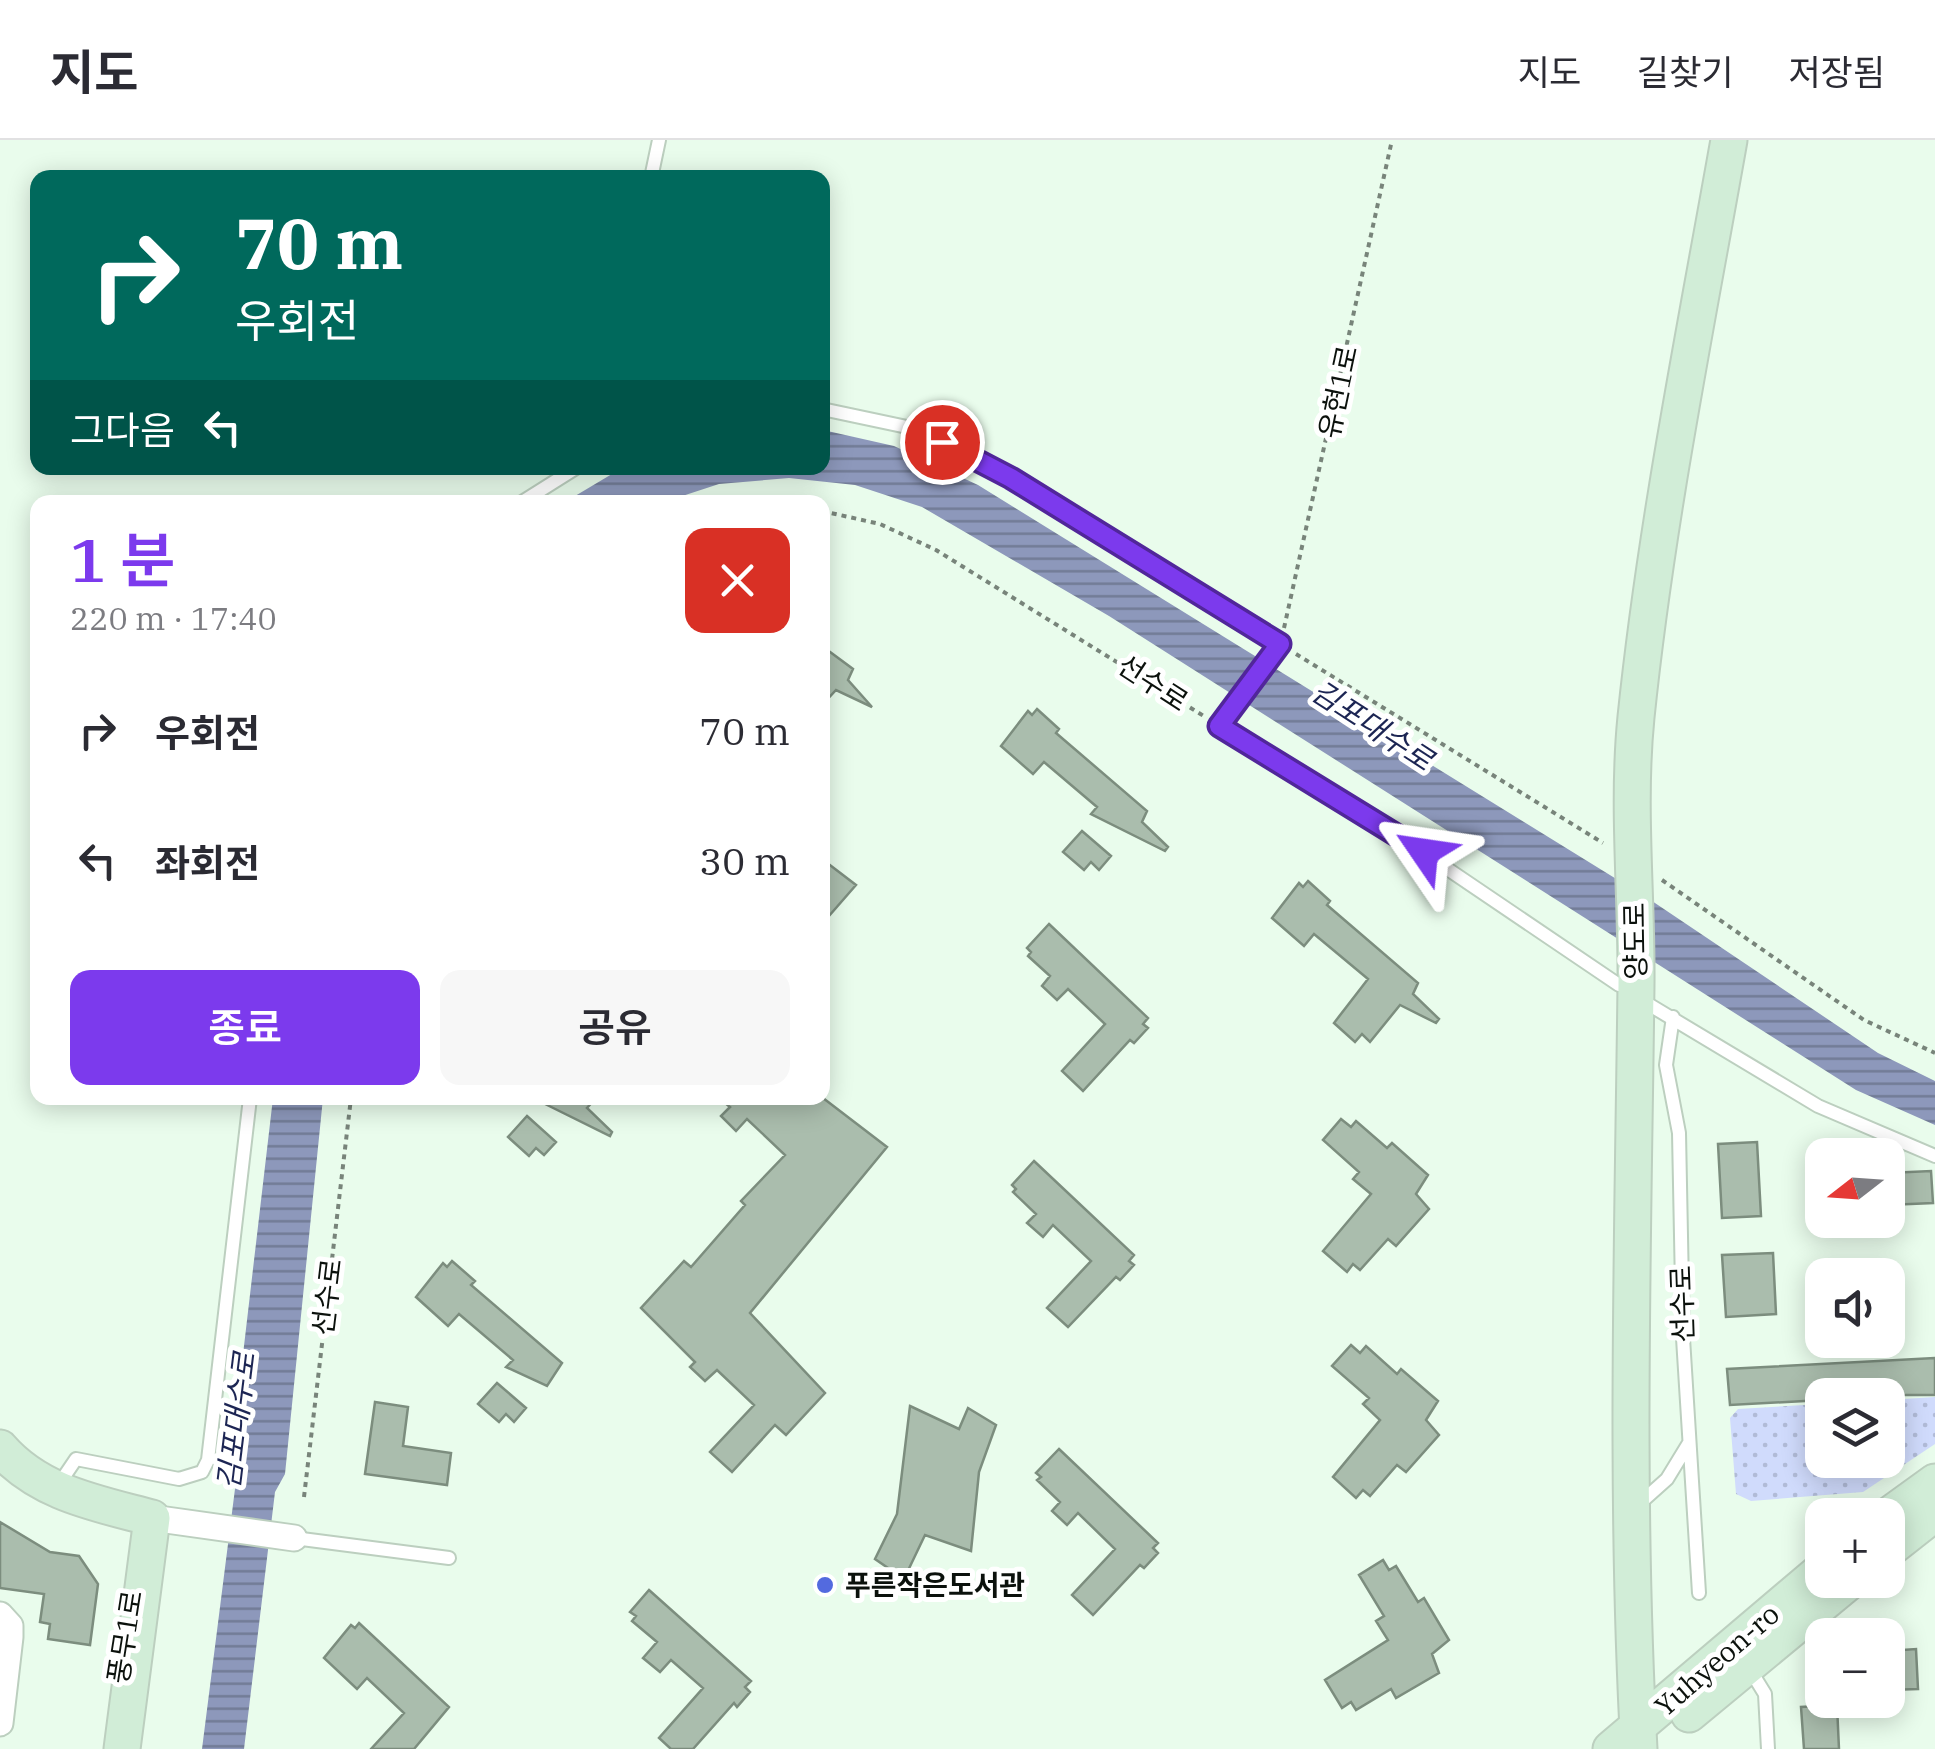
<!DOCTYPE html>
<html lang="ko">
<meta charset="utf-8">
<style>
:root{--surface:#fff;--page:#f7f7f7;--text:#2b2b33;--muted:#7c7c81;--line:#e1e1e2;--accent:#7c3aed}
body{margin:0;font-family:"IBM Plex Serif","Noto Sans KR",serif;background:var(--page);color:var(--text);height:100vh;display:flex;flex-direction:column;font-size:38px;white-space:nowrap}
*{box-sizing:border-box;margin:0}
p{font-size:32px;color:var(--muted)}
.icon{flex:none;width:55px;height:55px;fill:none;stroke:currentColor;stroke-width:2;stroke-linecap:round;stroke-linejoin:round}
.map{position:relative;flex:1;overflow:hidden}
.drawer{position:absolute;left:30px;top:355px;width:800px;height:610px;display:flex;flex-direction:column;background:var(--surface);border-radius:20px;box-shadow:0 5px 25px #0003}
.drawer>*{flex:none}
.banner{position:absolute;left:30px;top:30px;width:800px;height:305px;border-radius:20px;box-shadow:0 5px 25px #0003;background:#00695c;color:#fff;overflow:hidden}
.needle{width:65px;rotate:253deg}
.tools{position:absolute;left:1805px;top:998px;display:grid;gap:20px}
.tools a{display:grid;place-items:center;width:100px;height:100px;border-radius:20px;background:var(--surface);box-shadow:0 5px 25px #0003;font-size:50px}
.pin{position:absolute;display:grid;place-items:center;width:85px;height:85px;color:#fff;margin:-42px;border:5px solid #fff;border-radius:50%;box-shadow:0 2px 10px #0007}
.me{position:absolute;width:110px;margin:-55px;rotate:302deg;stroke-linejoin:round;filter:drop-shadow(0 0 8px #0008)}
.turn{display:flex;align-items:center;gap:35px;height:210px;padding:0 40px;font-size:45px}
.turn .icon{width:130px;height:130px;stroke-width:2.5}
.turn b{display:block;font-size:70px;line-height:85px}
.then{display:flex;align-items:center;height:95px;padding:0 40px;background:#0003;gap:20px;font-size:38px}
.round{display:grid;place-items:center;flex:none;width:105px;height:105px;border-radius:20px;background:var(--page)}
.headline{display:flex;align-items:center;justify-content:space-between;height:170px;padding:0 40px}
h1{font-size:60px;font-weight:600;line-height:75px;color:var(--accent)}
.action{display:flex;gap:20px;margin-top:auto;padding:20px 40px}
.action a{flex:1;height:115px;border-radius:20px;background:var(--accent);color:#fff;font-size:40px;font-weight:600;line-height:115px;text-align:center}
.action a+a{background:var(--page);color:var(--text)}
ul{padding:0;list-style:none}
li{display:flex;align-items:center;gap:30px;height:130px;padding:0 40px}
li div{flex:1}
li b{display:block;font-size:38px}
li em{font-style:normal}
header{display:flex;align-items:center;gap:60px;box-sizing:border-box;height:140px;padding:0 50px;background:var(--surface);border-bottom:2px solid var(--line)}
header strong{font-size:48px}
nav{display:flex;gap:55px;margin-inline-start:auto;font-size:35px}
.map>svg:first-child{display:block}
</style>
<header>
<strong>지도</strong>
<nav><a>지도</a><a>길찾기</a><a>저장됨</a></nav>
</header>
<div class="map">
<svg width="1935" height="1609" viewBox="0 0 1935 1609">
<defs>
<pattern id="grass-dots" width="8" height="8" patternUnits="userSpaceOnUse" patternTransform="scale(2.5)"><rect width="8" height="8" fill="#d0dbfc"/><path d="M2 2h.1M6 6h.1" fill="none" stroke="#b1bbd7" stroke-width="1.8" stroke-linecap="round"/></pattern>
<pattern id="water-rules" width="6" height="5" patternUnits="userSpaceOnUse" patternTransform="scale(2.5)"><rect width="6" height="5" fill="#8d98bb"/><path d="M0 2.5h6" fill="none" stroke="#717b96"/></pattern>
</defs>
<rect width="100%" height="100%" fill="#e9fcec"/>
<path fill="url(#grass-dots)" d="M 1935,1257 L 1935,1304 L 1863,1352 L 1751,1361 L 1736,1354 L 1730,1278 L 1738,1269 L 1822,1264 L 1822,1320 L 1888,1320 L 1888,1260 Z"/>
<path fill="url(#water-rules)" d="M 823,290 L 894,306 L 978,345 L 1652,761 L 1878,913 L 1935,941 L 1935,985 L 1856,950 L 1109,476 L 922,367 L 855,345 L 789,338 L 719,344 L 664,362 L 565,362 L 622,328 L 822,328 Z
M 273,958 L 323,958 L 285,1334 L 275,1352 L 244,1609 L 202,1609 L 236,1341 L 233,1300 Z"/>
<path fill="#aabdad" stroke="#7c8d7e" stroke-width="2.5" d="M 822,506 L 853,529 L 848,540 L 872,567 L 836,550 L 822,565 Z
M 1037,569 L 1059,589 L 1056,593 L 1147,671 L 1142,682 L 1168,707 L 1165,711 L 1091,674 L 1097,667 L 1044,622 L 1033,634 L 1001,606 L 1028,571 L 1032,575 Z
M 1082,691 L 1111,716 L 1099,730 L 1091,722 L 1084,730 L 1063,712 Z
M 822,719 L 856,745 L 822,784 Z
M 1308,741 L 1330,761 L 1327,765 L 1418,843 L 1413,854 L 1439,879 L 1436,883 L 1400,865 L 1370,902 L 1362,894 L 1355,902 L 1334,883 L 1368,839 L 1314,794 L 1304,806 L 1272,778 L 1299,743 L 1303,747 Z
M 1049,784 L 1148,878 L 1143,884 L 1148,888 L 1134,903 L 1130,900 L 1083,951 L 1062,931 L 1105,884 L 1068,849 L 1057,860 L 1042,846 L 1050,836 L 1028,816 L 1031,812 L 1027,808 Z
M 533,958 L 596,958 L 587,968 L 612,992 L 610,996 Z
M 719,958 L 823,958 L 887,1007 L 750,1173 L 825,1253 L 786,1295 L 775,1285 L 732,1332 L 710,1312 L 754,1265 L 717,1230 L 705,1241 L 690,1227 L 695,1222 L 641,1168 L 684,1121 L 691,1127 L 745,1065 L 741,1061 L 785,1015 L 747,979 L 736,991 L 721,976 L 730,967 Z
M 527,976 L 556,1002 L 544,1015 L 536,1008 L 529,1016 L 508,997 Z
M 1341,979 L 1351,987 L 1356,981 L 1387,1008 L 1392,1003 L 1428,1035 L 1416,1054 L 1429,1069 L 1396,1106 L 1388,1099 L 1360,1130 L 1353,1124 L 1347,1132 L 1323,1111 L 1371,1054 L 1353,1039 L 1359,1032 L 1323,1000 Z
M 1757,1002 L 1761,1076 L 1722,1078 L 1718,1004 Z
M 1034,1021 L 1134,1115 L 1129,1121 L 1134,1125 L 1120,1140 L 1116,1137 L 1068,1187 L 1047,1168 L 1091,1121 L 1053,1085 L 1043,1097 L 1027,1083 L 1036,1074 L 1013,1052 L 1016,1049 L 1012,1045 Z
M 1931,1031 L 1933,1063 L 1888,1065 L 1888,1033 Z
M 1773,1113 L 1776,1174 L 1726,1177 L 1722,1115 Z
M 452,1121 L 475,1141 L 471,1145 L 562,1223 L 547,1246 L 506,1227 L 513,1220 L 459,1174 L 448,1186 L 416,1157 L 443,1123 L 447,1127 Z
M 1351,1205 L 1360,1213 L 1366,1206 L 1397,1234 L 1401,1229 L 1438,1261 L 1426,1280 L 1439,1295 L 1406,1332 L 1397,1325 L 1370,1356 L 1363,1350 L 1356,1358 L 1333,1337 L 1380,1280 L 1363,1264 L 1369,1258 L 1332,1226 Z
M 1935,1218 L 1935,1255 L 1822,1255 L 1822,1260 L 1730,1265 L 1727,1229 Z
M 497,1243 L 526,1268 L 514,1282 L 506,1274 L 499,1282 L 478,1264 Z
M 375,1262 L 408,1267 L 403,1306 L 451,1313 L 447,1345 L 365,1334 Z
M 910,1266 L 959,1289 L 968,1268 L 996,1285 L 979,1332 L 971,1411 L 925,1395 L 904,1439 L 875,1419 L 897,1374 Z
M 1059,1309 L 1158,1403 L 1153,1408 L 1158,1413 L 1144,1428 L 1140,1425 L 1093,1475 L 1072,1455 L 1115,1409 L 1078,1373 L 1067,1385 L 1052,1371 L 1060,1362 L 1037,1340 L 1041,1337 L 1036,1333 Z
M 0,1382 L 50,1412 L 79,1416 L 98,1444 L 90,1505 L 48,1499 L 50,1484 L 40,1482 L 44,1454 L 0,1448 Z
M 1383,1420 L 1389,1430 L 1396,1426 L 1418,1462 L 1424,1458 L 1449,1500 L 1432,1514 L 1439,1533 L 1396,1558 L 1391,1549 L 1356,1570 L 1351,1562 L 1342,1568 L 1325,1540 L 1388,1500 L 1376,1481 L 1384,1476 L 1359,1435 Z
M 649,1450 L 751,1541 L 745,1547 L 750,1552 L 737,1567 L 734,1563 L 693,1609 L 671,1609 L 659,1598 L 703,1548 L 671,1520 L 660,1532 L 643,1518 L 657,1502 L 632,1481 L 636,1476 L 630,1472 Z
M 359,1483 L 449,1567 L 414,1609 L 371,1609 L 404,1573 L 367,1538 L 357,1549 L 324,1518 L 351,1485 L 355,1488 Z
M 1916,1509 L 1918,1549 L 1888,1550 L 1888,1511 Z
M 1837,1565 L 1839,1609 L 1804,1609 L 1801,1567 Z"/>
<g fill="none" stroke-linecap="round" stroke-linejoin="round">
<g stroke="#bccfbf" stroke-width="16">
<path id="lane" d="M 651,38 L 659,0
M 822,269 L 907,287 L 982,320 L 1280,504 L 1219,586 L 1424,713 L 1619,845
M 522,362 L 576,328
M 1638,858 L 1818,966 L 1935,1016
M 1673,877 L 1666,925 L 1679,993 L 1683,1198 L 1699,1453
M 57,1347 L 76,1319 L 179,1339 L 202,1332 L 208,1320 L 250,958
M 1639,1364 L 1667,1339 L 1689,1303
M 294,1398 L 449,1418
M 1749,1528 L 1765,1554 L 1768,1609"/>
</g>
<g stroke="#bccfbf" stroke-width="29">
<path id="street" d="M 152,1378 L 294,1398
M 0,1475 L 10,1486 L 10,1497 L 0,1583"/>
</g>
<g stroke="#bccfbf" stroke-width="39">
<path id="secondary" d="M 0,1308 C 39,1353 96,1363 152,1378 L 122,1609
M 1888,1376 L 1935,1342
M 1888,1410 L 1935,1373
M 1689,1574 L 1851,1440
M 1611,1609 L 1822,1430
M 1639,1609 C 1625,1355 1633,1100 1636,845 C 1637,756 1627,667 1636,577 C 1656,384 1695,192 1729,0"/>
</g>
<path stroke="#78847a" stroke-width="4" stroke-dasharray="5 5" stroke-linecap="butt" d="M 822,371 L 880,384 L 936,410 L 1207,578
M 1284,488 L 1392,0
M 1296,514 L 1603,703
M 1662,740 L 1864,880 L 1935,913
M 304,1357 L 351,958"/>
<use href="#lane" stroke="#fff" stroke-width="12"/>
<use href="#street" stroke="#fff" stroke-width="25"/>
<use href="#secondary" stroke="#d1edd7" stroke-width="35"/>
</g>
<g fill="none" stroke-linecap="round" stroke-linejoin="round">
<g stroke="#51269a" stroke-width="25">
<path id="route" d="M 942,302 L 1011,338 L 1280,504 L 1219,586 L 1424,712"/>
</g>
<use href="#route" stroke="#7c3aed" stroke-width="18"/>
</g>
<circle fill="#536adf" stroke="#fff" stroke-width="4" cx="825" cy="1445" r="10"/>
<g text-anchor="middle" stroke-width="10" stroke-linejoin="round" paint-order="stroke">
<g font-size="28" fill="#0b110c" stroke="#fff">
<text transform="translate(1338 252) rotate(-78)" y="10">유현1로</text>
<text transform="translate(1153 543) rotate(33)" y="10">선수로</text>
<text transform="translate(1635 801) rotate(-91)" y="10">양도로</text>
<text transform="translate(327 1157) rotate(-83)" y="10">선수로</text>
<text transform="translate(1682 1164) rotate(-92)" y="10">선수로</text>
<text transform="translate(125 1497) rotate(-81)" y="10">풍무1로</text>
<text transform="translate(1717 1520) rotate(-41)" y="10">Yuhyeon-ro</text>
</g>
<g font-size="28" font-weight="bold" fill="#0b110c" stroke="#fff" text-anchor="start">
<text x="845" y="1455">푸른작은도서관</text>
</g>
<g font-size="30" font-style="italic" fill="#1c2553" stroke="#fff">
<text transform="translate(1372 586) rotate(33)" y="10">김포대수로</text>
<text transform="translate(237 1281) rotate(-83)" y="10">김포대수로</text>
</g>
</g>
</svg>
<div class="tools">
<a><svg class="needle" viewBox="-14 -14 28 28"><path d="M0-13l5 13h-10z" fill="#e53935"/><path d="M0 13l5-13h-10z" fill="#7c7c81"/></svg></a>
<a><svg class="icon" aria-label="sound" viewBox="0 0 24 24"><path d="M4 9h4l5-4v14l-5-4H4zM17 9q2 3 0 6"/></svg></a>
<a><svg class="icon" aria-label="layers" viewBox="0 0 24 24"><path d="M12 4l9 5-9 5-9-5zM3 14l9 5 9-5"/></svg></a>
<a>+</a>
<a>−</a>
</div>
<div class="pin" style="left:942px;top:302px;background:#d93025"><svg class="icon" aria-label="arrive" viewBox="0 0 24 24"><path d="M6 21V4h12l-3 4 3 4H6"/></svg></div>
<svg class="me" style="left:1424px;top:712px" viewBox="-20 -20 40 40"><path d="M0-17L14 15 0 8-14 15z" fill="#7c3aed" stroke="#fff" stroke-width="4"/></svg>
<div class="banner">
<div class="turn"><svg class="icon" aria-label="right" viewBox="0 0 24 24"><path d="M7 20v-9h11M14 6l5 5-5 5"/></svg><div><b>70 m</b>우회전</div></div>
<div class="then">그다음<svg class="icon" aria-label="left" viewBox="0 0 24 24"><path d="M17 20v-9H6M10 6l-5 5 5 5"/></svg></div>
</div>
<section class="drawer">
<div class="headline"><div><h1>1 분</h1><p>220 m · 17:40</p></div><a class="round" style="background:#d93025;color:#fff"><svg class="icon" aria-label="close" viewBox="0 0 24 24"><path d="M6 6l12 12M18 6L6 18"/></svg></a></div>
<ul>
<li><svg class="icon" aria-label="right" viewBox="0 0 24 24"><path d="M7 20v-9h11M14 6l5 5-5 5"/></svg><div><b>우회전</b></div><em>70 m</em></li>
<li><svg class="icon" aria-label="left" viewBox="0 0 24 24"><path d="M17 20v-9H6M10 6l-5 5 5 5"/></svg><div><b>좌회전</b></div><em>30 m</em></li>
</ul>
<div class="action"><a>종료</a><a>공유</a></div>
</section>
</div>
